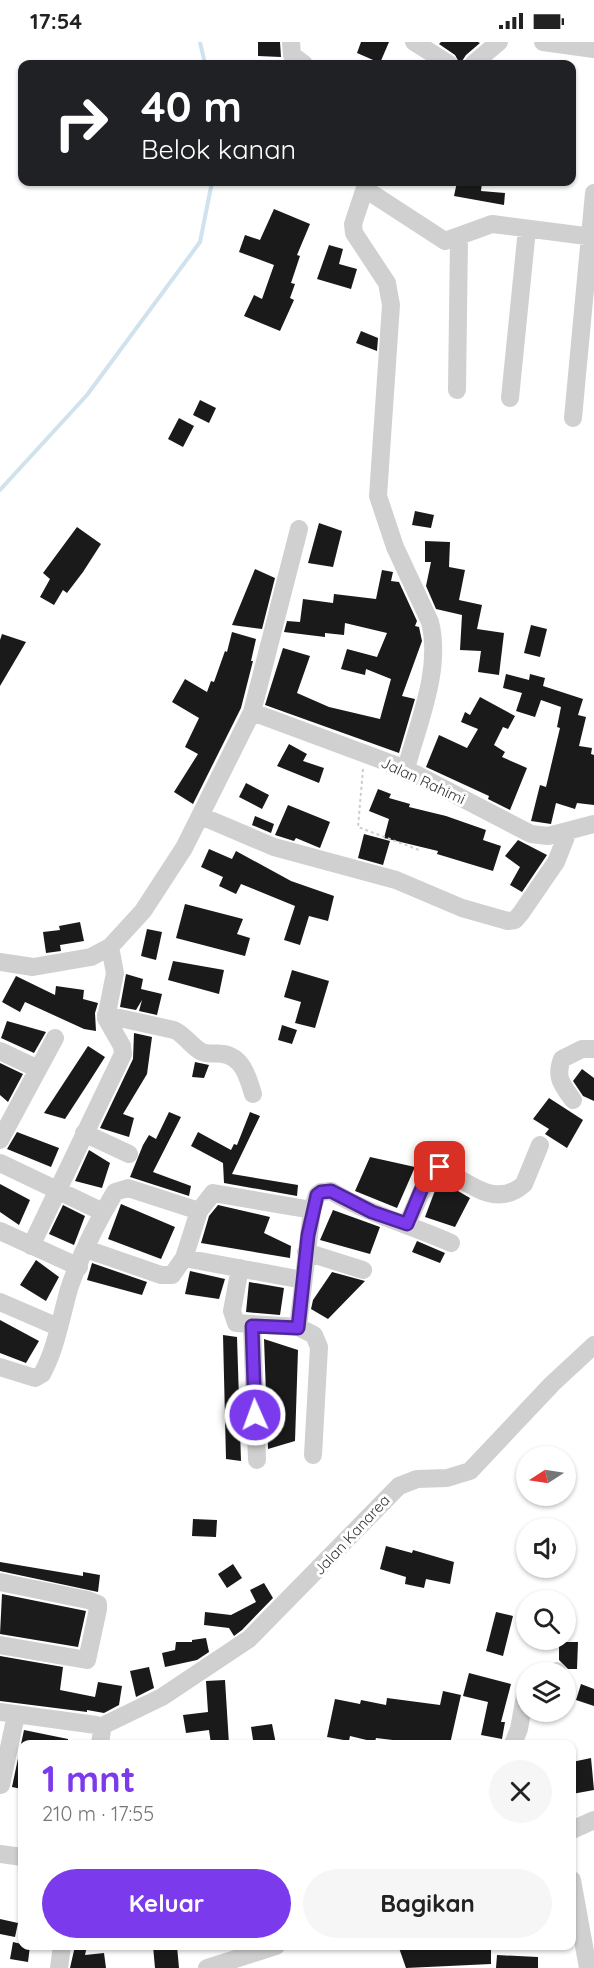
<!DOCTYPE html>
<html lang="id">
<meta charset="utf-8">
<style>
:root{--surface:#fff;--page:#f6f6f6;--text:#222;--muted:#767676;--accent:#7c3aed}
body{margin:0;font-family:Quicksand,sans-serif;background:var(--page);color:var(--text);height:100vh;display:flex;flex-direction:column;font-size:22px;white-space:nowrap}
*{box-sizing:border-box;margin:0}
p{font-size:20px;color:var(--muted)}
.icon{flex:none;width:33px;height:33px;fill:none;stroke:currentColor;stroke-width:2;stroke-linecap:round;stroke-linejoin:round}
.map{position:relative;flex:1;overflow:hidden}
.drawer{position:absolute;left:18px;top:1698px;width:558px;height:210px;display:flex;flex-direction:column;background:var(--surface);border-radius:12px;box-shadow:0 2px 4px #0004}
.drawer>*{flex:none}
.hud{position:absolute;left:18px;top:18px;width:558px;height:126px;border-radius:12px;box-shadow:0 2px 4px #0004;background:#202124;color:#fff;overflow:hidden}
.needle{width:39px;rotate:258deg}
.controls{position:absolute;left:516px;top:1404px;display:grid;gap:12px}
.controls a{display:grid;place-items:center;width:60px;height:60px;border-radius:50%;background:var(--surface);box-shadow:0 2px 4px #0004;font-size:30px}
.pin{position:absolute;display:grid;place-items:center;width:51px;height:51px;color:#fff;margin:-26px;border-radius:12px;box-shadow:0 3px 9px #0006}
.me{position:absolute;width:66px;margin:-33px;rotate:358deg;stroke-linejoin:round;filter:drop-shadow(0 0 4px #0008)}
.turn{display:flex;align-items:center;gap:21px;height:126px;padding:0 24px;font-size:27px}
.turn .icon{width:78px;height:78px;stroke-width:2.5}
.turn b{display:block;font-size:42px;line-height:51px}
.round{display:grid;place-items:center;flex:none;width:63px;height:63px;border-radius:32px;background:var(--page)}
.headline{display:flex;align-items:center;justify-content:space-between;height:102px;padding:0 24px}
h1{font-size:36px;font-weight:700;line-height:45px;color:var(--accent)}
.button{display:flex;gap:12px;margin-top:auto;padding:12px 24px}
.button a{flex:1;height:69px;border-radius:36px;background:var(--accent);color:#fff;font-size:24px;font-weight:700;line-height:69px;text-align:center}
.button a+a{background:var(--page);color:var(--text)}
.status{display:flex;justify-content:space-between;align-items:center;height:42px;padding:0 30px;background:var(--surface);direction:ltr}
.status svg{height:16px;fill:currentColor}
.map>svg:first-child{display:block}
</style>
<div class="status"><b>17:54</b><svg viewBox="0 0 49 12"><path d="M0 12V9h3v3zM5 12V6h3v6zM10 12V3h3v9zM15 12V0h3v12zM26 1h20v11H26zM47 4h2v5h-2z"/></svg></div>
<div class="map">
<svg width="594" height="1926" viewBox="0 0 594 1926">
<rect width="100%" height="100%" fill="#fff"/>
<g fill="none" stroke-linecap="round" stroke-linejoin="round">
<path stroke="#cfe2ee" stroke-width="4" d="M 200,0 L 205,22
M 0,448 L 87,353 L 200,200 L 212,140"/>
</g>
<path fill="#1a1a1a" d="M 258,0 L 280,0 L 281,15 L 258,14 Z
M 361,0 L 389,0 L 380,21 L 357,11 Z
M 441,0 L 478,0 L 480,1 L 466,13 L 460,22 L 455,13 L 439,2 Z
M 457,140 L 482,140 L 481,149 L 505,151 L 504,163 L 454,154 Z
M 274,167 L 310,182 L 297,213 L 300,214 L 291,241 L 295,242 L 290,256 L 294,258 L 280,289 L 244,274 L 254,253 L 262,257 L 274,223 L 239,210 L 245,193 L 260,198 Z
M 329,203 L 343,207 L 339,222 L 357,227 L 351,247 L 317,237 Z
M 361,289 L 378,296 L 377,309 L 356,301 Z
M 200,358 L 216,366 L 209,381 L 193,373 Z
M 179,376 L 194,384 L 183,405 L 168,397 Z
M 415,469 L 434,473 L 431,486 L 412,483 Z
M 319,481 L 342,489 L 333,525 L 308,521 Z
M 77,485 L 101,502 L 83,530 L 67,551 L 63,548 L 54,563 L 40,555 L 50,537 L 43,531 Z
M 425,499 L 450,500 L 449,525 L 465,528 L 459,558 L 482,563 L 477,587 L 504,591 L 499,633 L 478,630 L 481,609 L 460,608 L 462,573 L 436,567 L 426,544 L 431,520 L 425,520 Z
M 255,527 L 275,536 L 262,587 L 232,583 Z
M 382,528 L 393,530 L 391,539 L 399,540 L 417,579 L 415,584 L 419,585 L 422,599 L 402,654 L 415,657 L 399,711 L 265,663 L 283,606 L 310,614 L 297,651 L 329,665 L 380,677 L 391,637 L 366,627 L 365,633 L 341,627 L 347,607 L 377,615 L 387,591 L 345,581 L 344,593 L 325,591 L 325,595 L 284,590 L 287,579 L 300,580 L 303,557 L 333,561 L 334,552 L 376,557 Z
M 531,583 L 547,587 L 540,615 L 524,611 Z
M 232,590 L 256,597 L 251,619 L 253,619 L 241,666 L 193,762 L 174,750 L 198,712 L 185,705 L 199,676 L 172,660 L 185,637 L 207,650 L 211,639 L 214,640 L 225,609 L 227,610 Z
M 2,592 L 26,600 L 0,644 L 0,598 Z
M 506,632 L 529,638 L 530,632 L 545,636 L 543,644 L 583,657 L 578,673 L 586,675 L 579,704 L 592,706 L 591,712 L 594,713 L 594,763 L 577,761 L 575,767 L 556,761 L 551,782 L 531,779 L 540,743 L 546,745 L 560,686 L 557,685 L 561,665 L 541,658 L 535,675 L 516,669 L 522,651 L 503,646 Z
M 480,655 L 515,674 L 508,687 L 503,685 L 494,703 L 505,710 L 502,715 L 527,726 L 510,768 L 488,757 L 489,754 L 426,725 L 439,693 L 467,706 L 478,687 L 461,680 L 465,670 L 470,673 Z
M 289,702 L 307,712 L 303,719 L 324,726 L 319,741 L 277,724 Z
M 246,741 L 269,753 L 262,767 L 239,755 Z
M 378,747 L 391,752 L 389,756 L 410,762 L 409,765 L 446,774 L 486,788 L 483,798 L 501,804 L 493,829 L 437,812 L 438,809 L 384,796 L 389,777 L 369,769 Z
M 288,763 L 330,780 L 320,806 L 296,796 L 294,799 L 275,793 Z
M 255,774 L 274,782 L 271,791 L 252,783 Z
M 364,792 L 390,799 L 383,823 L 358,816 Z
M 518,798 L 547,813 L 522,850 L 510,843 L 520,825 L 505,814 Z
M 209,807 L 232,817 L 236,809 L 291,839 L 334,854 L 328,879 L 309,874 L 300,903 L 284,898 L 295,864 L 241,842 L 236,852 L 219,844 L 223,835 L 201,825 Z
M 185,862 L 243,877 L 237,892 L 250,896 L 245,914 L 176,896 Z
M 80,880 L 84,899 L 60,903 L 61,909 L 46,911 L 43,890 L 60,888 L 59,884 Z
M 147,887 L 162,890 L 156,918 L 141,914 Z
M 173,919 L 224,928 L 219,952 L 168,938 Z
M 292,928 L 329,939 L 315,986 L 295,981 L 301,960 L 284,955 Z
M 126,932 L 143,937 L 141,947 L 162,952 L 157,973 L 139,969 L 142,958 L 136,968 L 120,965 Z
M 16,934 L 55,953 L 56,944 L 84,948 L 83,957 L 98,961 L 95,971 L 96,989 L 84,987 L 25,960 L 20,970 L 2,960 Z
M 7,979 L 46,990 L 34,1011 L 1,996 Z
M 282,983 L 297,988 L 292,1002 L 278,998 Z
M 134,991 L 152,995 L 147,1032 L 123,1072 L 134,1076 L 129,1095 L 100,1086 L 133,1017 Z
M 88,1004 L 105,1015 L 91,1037 L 65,1077 L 44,1071 Z
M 195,1020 L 209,1023 L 204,1036 L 192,1035 Z
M 0,1021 L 23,1032 L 8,1060 L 0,1053 Z
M 582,1027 L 594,1036 L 594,1059 L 583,1054 L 573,1039 Z
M 549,1056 L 583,1078 L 567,1106 L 545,1092 L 549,1087 L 533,1077 Z
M 169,1070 L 181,1075 L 153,1130 L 191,1144 L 189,1154 L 130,1135 L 143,1103 L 149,1093 L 156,1097 Z
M 250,1070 L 260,1074 L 232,1132 L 298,1143 L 297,1154 L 224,1141 L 223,1121 L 191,1104 L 198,1090 L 231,1108 L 234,1102 L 237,1103 Z
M 17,1090 L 59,1106 L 51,1125 L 7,1107 Z
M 89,1108 L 110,1121 L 102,1146 L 75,1139 Z
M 370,1115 L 415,1125 L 397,1166 L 355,1149 Z
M 439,1138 L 470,1156 L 455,1185 L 425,1175 Z
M 0,1142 L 30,1158 L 19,1183 L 0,1170 Z
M 121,1162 L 175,1185 L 161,1217 L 108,1197 Z
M 63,1163 L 85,1174 L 74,1203 L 49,1192 Z
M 218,1163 L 270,1175 L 264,1191 L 291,1204 L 290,1216 L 201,1201 L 209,1174 Z
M 333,1168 L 380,1185 L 370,1212 L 320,1198 Z
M 417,1199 L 445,1211 L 440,1221 L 412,1210 Z
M 36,1218 L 59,1235 L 46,1259 L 20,1243 Z
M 92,1221 L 147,1240 L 142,1253 L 87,1238 Z
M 190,1229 L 225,1237 L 219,1257 L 185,1252 Z
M 332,1230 L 365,1239 L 328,1277 L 311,1267 L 313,1258 Z
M 249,1240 L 284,1246 L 280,1273 L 246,1270 Z
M 0,1278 L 39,1299 L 26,1321 L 0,1311 Z
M 223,1293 L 237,1295 L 241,1419 L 226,1417 Z
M 264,1297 L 298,1308 L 295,1399 L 268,1407 Z
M 193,1477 L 217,1478 L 216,1495 L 192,1494 Z
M 386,1504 L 412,1511 L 413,1508 L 454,1520 L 450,1542 L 426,1537 L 424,1546 L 405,1542 L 406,1535 L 380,1527 Z
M 0,1520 L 83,1534 L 83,1530 L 100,1533 L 98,1550 L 0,1529 Z
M 233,1522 L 242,1536 L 227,1546 L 218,1532 Z
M 264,1541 L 273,1556 L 242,1588 L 234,1594 L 229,1586 L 204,1583 L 205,1570 L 231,1573 L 256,1560 L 250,1548 Z
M 2,1552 L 86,1569 L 78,1605 L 0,1592 Z
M 496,1570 L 513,1574 L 503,1614 L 486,1609 Z
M 206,1596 L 209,1610 L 197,1618 L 165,1625 L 162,1611 L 175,1608 L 176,1600 L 192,1600 L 192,1598 Z
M 559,1600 L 578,1600 L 577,1627 L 568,1627 L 559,1618 Z
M 0,1614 L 63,1625 L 60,1648 L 95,1655 L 98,1640 L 122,1644 L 119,1663 L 104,1671 L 87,1668 L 87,1670 L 0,1659 Z
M 149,1625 L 154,1646 L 136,1655 L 130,1629 Z
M 469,1631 L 511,1642 L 501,1680 L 505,1680 L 502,1697 L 481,1693 L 488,1660 L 463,1654 Z
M 225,1638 L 229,1702 L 211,1702 L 209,1688 L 186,1691 L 183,1673 L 208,1670 L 206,1639 Z
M 581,1642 L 594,1647 L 594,1664 L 576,1658 Z
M 443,1649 L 461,1653 L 450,1702 L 426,1702 L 376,1696 L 375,1700 L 350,1694 L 349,1699 L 327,1695 L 335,1657 L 360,1662 L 361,1658 L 386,1663 L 387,1656 L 440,1663 Z
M 272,1682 L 276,1702 L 257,1702 L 257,1698 L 253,1698 L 251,1685 Z
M 24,1688 L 68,1697 L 68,1702 L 22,1702 L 22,1747 L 12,1745 Z
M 591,1716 L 594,1748 L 572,1752 L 572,1720 Z
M 0,1877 L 18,1881 L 15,1895 L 0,1892 Z
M 13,1900 L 30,1904 L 28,1920 L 10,1917 Z
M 75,1904 L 87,1904 L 85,1913 L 104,1911 L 106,1926 L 70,1926 Z
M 153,1904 L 177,1904 L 179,1926 L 155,1926 Z
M 407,1904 L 425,1904 L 427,1908 L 491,1907 L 491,1922 L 406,1926 L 399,1906 Z
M 497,1913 L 538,1915 L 538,1926 L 496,1926 Z"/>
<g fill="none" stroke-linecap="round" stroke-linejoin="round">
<path stroke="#cdcdcd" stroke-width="2" stroke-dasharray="3 3" stroke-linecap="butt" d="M 363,727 L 358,785 L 419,808"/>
<path stroke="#d0d0d0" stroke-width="18" d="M 291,0 L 292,13 L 304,22
M 414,0 L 449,22
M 543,0 L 594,7
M 473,22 L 499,0
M 367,140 L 353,182 L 354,191 L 387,241 L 391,263 L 378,454 L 395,505 L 430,580 C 442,628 418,681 406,727
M 365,147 L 445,199 L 492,182 L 594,195
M 457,348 L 459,196
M 510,356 L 527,187
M 573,376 L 594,151
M 252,670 L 406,727 L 531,792 L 548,794 L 594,782
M 201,774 L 274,805 L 396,838 L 462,866 L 508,879 L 515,878 L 521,871 L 556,820 L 568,790
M 0,920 L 33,925 L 91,915 L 110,905 L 143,869 L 184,806 L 252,670 L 299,487
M 106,973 L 174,988 C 184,992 190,1003 200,1009 C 209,1014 214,1010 223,1012 C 243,1015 248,1036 253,1052
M 0,1009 L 38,1027
M 573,1058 C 562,1043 555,1035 562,1017 L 582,1007 L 594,1007
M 84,1091 L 129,1112
M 0,1098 L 55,996
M 0,1121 L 103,1170
M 199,1169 L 213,1151 L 312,1168
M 407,1182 L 432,1126 L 440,1125 C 466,1139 496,1168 524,1142 L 540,1103
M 0,1189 L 79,1225
M 31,1204 L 123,1012 L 122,1004 L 106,976 L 115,931 L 110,905
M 306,1210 L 363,1228
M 184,1216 L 303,1238
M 240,1226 L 232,1269 L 236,1281 L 298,1285 L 312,1168 L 317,1153 L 321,1150 L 331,1149 C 368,1172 411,1183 451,1201
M 0,1260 L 58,1285
M 252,1284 L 257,1418
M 298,1285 L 314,1293 L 319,1305 L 313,1413
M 0,1325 L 35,1336 L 42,1332 C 56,1307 61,1275 69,1247 C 80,1214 97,1180 115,1150 L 128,1146 L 199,1169 L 184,1216 L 172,1233 L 161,1233 L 86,1207
M 0,1540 L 88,1558 L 98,1562 L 98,1567 L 87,1618 L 0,1603
M 556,1630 L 557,1629
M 0,1670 L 96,1683 L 102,1688 L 100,1702
M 100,1685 L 162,1655 L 249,1597 L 399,1444 L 417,1437 L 447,1436 L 470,1429 L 552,1342 L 594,1303
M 513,1702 L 519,1687 L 526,1648
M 1,1743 L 16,1673
M 572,1788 L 594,1778
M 0,1812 L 22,1815
M 572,1838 L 588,1926
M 59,1926 L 62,1904
M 207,1926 L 276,1904"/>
</g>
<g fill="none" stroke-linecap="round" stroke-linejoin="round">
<g stroke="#51269a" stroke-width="15">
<path id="route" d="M 255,1373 L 252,1284 L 298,1286 L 308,1193 L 317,1153 L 321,1150 L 331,1149 L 372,1170 L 407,1182 L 430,1127 L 440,1125"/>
</g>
<use href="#route" stroke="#7c3aed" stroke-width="10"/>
</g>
<g text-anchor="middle" stroke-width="6" stroke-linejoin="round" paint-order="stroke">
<g font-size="15" fill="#333" stroke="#fff">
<text transform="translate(423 739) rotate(25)" y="5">Jalan Rahimi</text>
<text transform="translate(352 1493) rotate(-47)" y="5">Jalan Kanarea</text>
</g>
</g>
</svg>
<div class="controls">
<a><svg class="needle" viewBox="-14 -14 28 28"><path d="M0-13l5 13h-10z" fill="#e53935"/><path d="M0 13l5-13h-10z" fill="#767676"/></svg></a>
<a><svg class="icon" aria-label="sound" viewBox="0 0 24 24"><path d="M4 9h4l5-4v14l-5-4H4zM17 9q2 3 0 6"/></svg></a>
<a><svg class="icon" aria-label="search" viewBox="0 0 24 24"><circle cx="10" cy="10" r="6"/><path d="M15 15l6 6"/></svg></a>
<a><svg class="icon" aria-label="layers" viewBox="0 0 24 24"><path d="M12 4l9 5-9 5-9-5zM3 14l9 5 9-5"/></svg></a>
</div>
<div class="pin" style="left:440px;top:1125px;background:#d93025"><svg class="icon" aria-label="arrive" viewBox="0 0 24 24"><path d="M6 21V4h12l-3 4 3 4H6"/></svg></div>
<svg class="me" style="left:255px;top:1373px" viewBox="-20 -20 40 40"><circle r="17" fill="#7c3aed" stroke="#fff" stroke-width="3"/><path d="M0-11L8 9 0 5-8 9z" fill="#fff"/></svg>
<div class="hud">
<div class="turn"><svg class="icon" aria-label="right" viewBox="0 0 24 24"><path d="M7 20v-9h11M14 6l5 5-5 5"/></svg><div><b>40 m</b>Belok kanan</div></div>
</div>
<section class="drawer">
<div class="headline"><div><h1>1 mnt</h1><p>210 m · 17:55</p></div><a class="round"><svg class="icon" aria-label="close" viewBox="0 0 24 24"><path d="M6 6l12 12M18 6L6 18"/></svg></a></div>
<div class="button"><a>Keluar</a><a>Bagikan</a></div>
</section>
</div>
